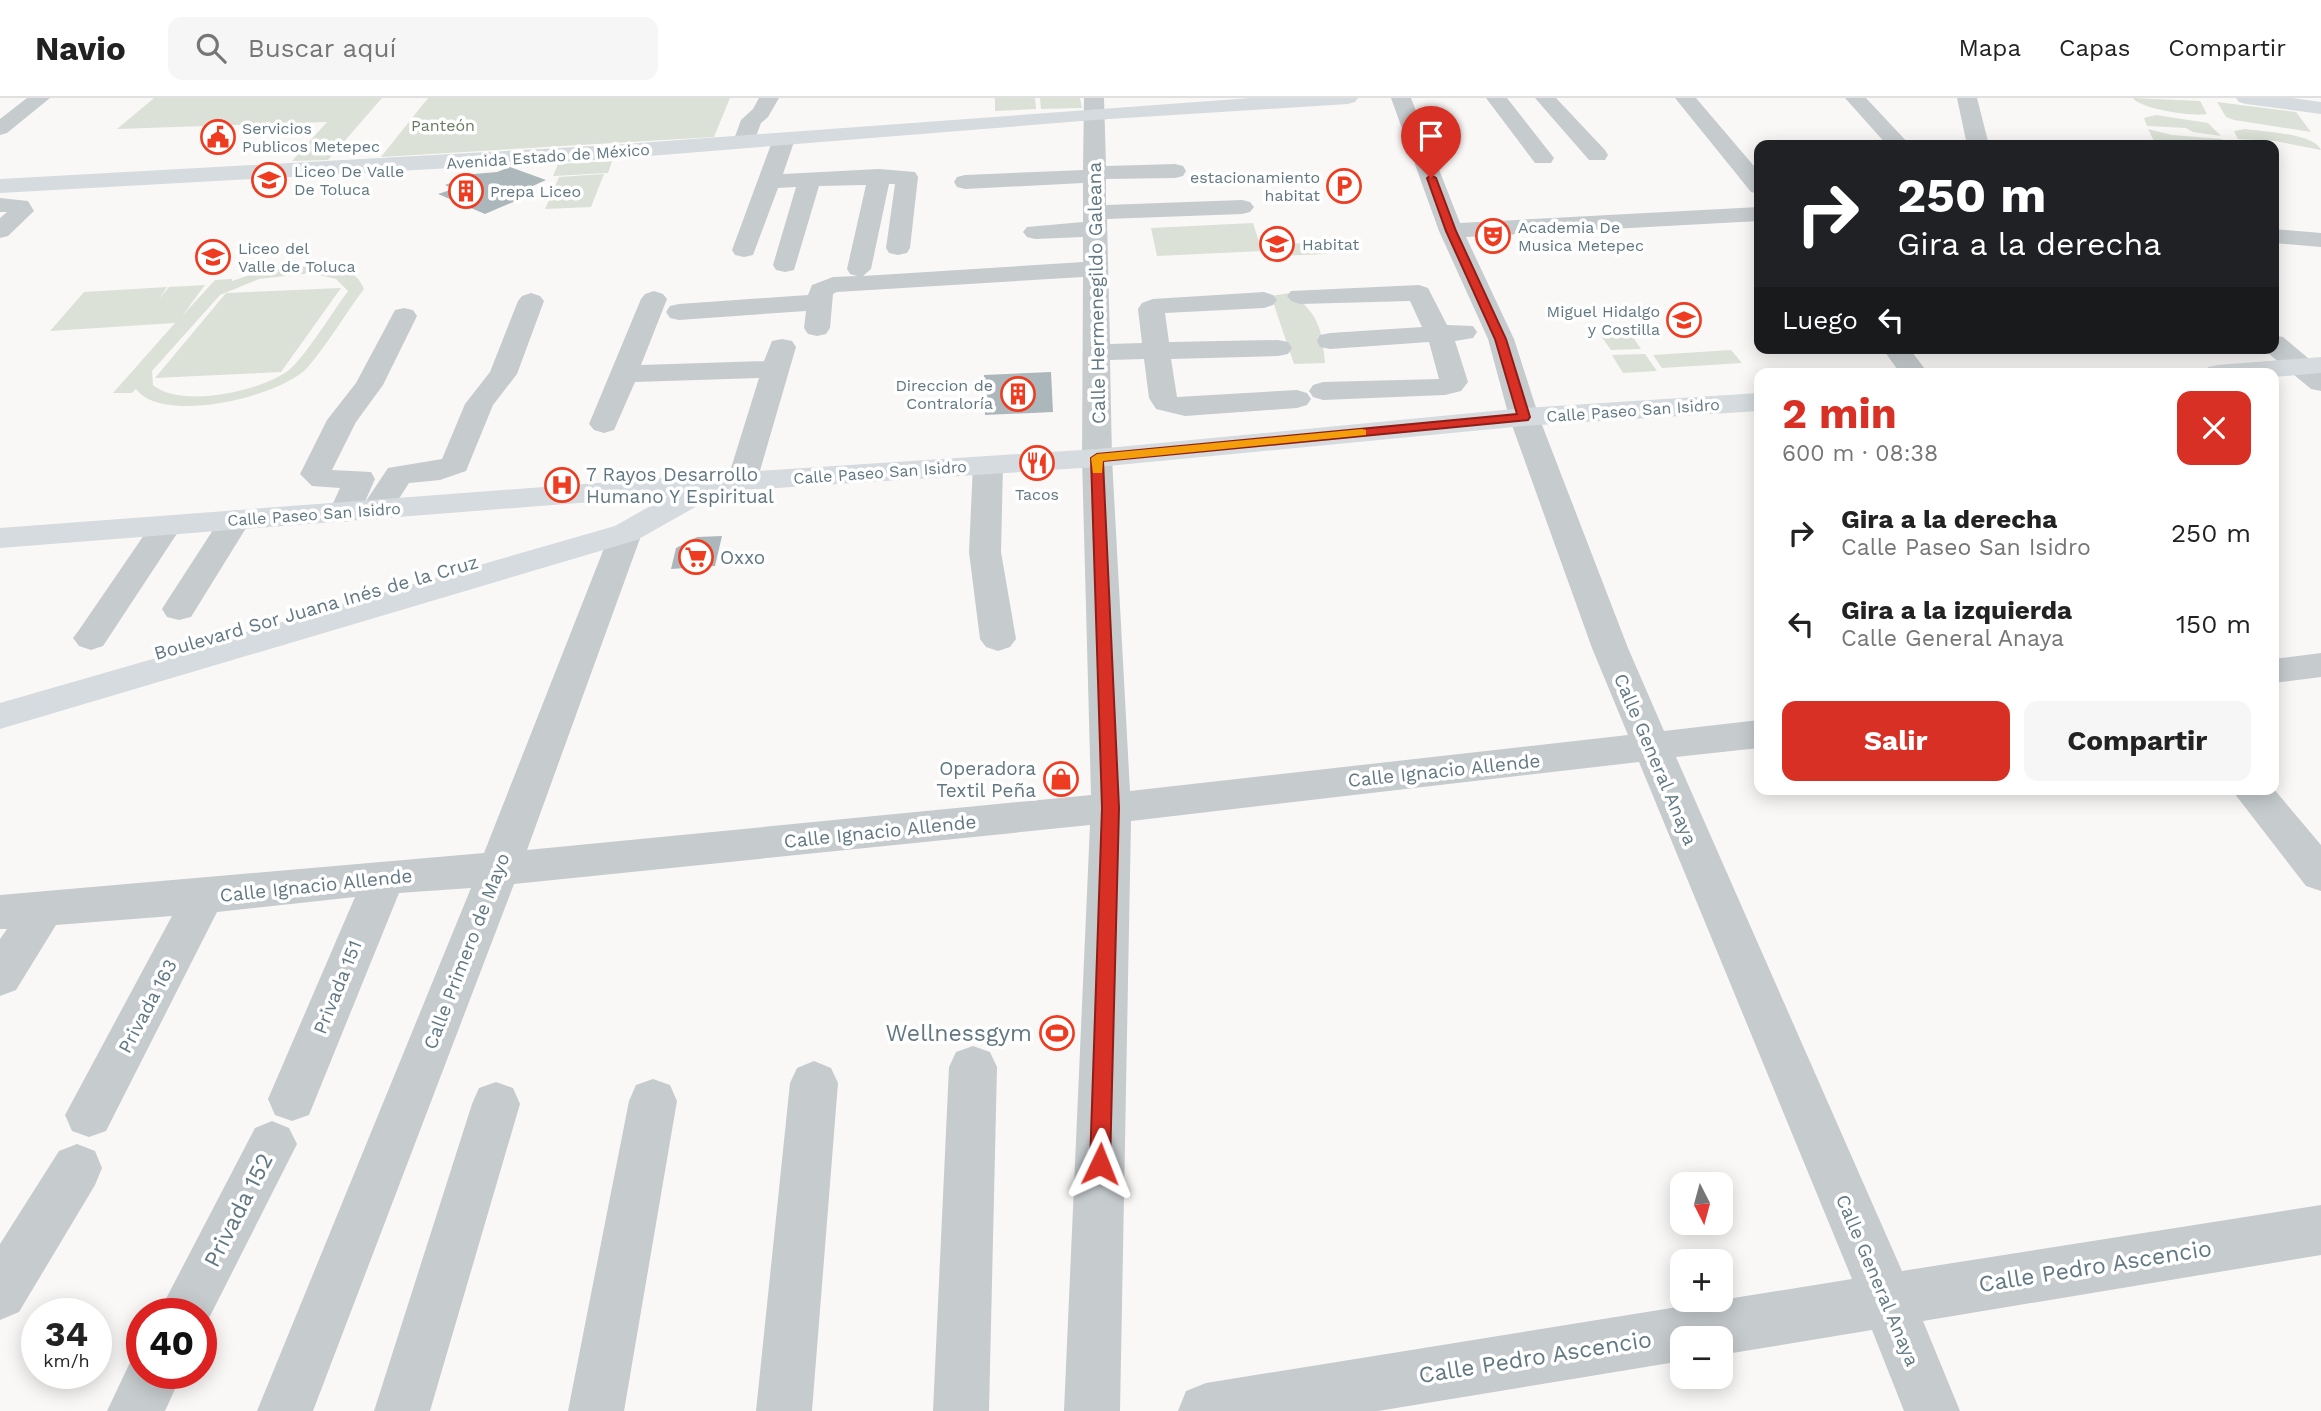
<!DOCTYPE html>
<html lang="es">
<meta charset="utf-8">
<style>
:root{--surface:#fff;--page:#f6f6f6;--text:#222;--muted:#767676;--line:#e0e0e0;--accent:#d93025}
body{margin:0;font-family:"Work Sans",sans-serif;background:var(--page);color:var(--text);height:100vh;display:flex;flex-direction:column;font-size:26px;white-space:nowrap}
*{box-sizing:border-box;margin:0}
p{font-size:23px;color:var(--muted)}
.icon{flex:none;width:38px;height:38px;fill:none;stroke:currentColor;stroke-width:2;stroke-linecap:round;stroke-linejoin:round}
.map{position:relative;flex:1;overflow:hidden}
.panel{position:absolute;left:1754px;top:270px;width:525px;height:427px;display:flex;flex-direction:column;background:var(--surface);border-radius:14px;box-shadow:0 4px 18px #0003}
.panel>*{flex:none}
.top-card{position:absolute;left:1754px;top:42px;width:525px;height:214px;border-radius:14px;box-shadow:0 4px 18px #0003;background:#202124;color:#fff;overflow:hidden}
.needle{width:46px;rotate:174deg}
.fabs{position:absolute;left:1670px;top:1074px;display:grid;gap:14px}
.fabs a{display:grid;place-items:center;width:63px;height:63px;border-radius:14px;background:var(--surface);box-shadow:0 4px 18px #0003;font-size:35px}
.speed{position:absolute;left:21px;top:1200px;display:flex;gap:14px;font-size:35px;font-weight:700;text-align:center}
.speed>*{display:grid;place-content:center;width:91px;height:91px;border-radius:50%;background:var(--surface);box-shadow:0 4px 18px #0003;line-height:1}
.speed small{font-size:18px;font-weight:400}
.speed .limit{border:10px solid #d22;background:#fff;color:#111}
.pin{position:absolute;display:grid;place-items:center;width:60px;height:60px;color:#fff;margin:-72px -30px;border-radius:50% 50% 50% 0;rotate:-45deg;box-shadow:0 0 7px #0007}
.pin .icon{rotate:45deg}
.me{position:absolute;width:77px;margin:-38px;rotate:2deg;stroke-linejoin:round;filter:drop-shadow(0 0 5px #0008)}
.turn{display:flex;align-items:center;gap:24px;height:147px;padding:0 28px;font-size:32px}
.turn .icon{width:91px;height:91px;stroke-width:2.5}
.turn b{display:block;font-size:49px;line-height:60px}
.then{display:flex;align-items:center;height:66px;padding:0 28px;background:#0003;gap:14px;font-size:26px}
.round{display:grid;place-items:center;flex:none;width:74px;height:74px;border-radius:14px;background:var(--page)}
.overview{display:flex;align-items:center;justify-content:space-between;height:119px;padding:0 28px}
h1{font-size:42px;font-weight:700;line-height:52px;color:var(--accent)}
.button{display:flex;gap:14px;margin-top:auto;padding:14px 28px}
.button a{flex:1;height:80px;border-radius:14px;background:var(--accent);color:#fff;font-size:28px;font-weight:700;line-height:80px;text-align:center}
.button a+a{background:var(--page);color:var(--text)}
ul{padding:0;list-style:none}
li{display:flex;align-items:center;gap:21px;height:91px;padding:0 28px}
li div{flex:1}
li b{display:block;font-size:26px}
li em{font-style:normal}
header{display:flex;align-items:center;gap:42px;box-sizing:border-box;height:98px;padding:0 35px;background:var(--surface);border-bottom:2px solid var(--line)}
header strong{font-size:33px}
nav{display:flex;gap:38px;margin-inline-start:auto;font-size:24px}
.search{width:490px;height:63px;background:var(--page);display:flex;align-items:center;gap:18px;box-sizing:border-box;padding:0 24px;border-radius:14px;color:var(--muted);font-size:26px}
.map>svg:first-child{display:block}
</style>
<header>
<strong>Navio</strong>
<div class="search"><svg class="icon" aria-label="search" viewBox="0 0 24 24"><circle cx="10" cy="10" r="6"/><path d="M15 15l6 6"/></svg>Buscar aquí</div>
<nav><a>Mapa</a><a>Capas</a><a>Compartir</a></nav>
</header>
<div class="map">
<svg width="2321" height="1313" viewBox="0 0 2321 1313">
<rect width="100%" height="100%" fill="#f9f8f6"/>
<path fill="#dbe1d6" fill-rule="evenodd" d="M 154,0 L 382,0 L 328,62 L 292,63 L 327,24 L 117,31 Z
M 428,0 L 730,0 L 714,39 L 381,59 Z
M 995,0 L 1035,0 L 1036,11 L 995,13 Z
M 1040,0 L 1080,0 L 1082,10 L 1041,11 Z
M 2133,0 L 2200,3 L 2207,16 C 2194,19 2140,11 2133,0 Z
M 2217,4 L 2296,14 L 2311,34 L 2234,22 L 2226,19 Z
M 2156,17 L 2208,25 L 2221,38 L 2193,34 L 2186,30 L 2147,28 L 2144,20 Z
M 2148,31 L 2172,37 L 2222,41 L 2226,47 L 2154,43 Z
M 2245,31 C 2263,34 2314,35 2321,52 L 2275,43 L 2238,41 L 2234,33 Z
M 612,63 L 608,75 L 553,78 L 558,66 Z
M 604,76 L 591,109 L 545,111 L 559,79 Z
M 1253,125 L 1262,153 L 1157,158 L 1151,130 Z
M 1323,144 L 1327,156 L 1276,158 L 1272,147 Z
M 315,167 C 335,168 356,170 364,191 C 345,216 328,246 307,270 C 280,299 162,327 136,291 L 132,295 L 113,295 L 175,225 L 50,233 L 84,194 L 167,189 L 159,201 L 169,189 L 205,187 L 182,218 L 215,182 L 232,181 L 232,183 L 265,172 ZM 311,175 L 336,181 L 348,193 C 334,212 304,260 289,272 C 262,293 181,311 153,287 L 152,273 L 220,197 L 259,181 Z
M 341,190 L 281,274 L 155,280 L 226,195 Z
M 1290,195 C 1319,215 1322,232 1325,265 L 1294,266 L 1271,198 Z
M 1631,236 L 1641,251 L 1611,252 L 1601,238 Z
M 1731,252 L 1742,265 L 1662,270 L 1653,257 Z
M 1645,256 L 1657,273 L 1623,275 L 1612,257 Z"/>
<path fill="#acb7bb" d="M 510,69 L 546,82 L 526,91 L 532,96 L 485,116 L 438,96 L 453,91 L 445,87 L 474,76 L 497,74 Z
M 1051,274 L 1053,314 L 985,317 L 984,277 Z
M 722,438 L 715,468 L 671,471 L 676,450 L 697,439 Z"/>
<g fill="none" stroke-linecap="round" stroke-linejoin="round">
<path fill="#c6cbce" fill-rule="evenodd" d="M 27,0 L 50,0 L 7,35 L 0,37 L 0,21 Z
M 759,0 L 779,0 L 768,19 L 761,25 L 752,49 L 736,49 L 733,44 L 741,22 L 753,11 Z
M 1084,0 L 1104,0 L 1106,68 L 1175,66 L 1183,68 L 1186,73 L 1183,78 L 1175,80 L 1106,81 L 1106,107 L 1242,102 L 1250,104 L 1254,109 L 1250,114 L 1242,116 L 1107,121 L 1110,246 L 1142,245 L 1138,211 L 1142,205 L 1153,201 L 1264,194 L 1273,197 L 1277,202 L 1273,207 L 1264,210 L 1165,215 L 1169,244 L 1278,242 L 1288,244 L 1292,250 L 1288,256 L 1278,258 L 1171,261 L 1177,299 L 1297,292 L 1307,295 L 1311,301 L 1307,307 L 1297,310 L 1185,318 L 1156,311 L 1149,300 L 1144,261 L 1110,262 L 1112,360 L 1130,693 L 1628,637 L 1592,550 L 1509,319 L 1488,241 L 1439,133 L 1391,0 L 1411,0 L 1460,125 L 1759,109 L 1759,123 L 1466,139 L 1514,241 L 1539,319 L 1628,550 L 1664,633 L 1759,622 L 1759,650 L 1676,659 L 1902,1173 L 2321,1107 L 2321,1157 L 1923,1223 L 1960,1313 L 1904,1313 L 1872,1232 L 1720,1257 L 1720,1241 L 1682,1241 L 1682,1263 L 1378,1313 L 1178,1313 L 1186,1293 L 1206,1285 L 1852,1181 L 1639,664 L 1131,723 L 1120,1313 L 1064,1313 L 1090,727 L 514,786 L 313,1313 L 257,1313 L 471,790 L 399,795 L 309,1017 L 292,1023 L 275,1017 L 268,1001 L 355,799 L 217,814 L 106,1033 L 89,1039 L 72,1033 L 65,1017 L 172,818 L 56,827 L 16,892 L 0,898 L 0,841 L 7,831 L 0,831 L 0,797 L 484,755 L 610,435 L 615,428 L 626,425 L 637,428 L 642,435 L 527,752 L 1091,697 L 1082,360 L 1083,179 L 837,194 L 833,196 L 830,230 L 826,236 L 817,238 L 808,236 L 804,230 L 806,213 L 679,222 L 670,220 L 666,214 L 670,208 L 679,206 L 808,197 L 812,187 L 833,179 L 857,178 L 850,176 L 847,171 L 866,87 L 819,88 L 794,172 L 785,174 L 776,172 L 773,167 L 796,89 L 778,90 L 753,157 L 744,159 L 735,157 L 732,152 L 773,41 L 776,36 L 792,36 L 795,41 L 783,76 L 879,71 L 915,74 L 918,79 L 910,150 L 907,155 L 898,157 L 889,155 L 886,150 L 895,86 L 889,86 L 871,171 L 863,178 L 1083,164 L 1083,139 L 1035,141 L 1027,139 L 1023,134 L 1027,129 L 1083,124 L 1083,85 L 965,91 L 957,89 L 954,84 L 957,79 L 965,77 L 1083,72 Z
M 1486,0 L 1507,0 L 1554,60 L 1551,65 L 1535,65 Z
M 1535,0 L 1556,0 L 1605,52 L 1608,57 L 1605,62 L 1589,62 Z
M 1675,0 L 1696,0 L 1759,74 L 1759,96 L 1751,94 Z
M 1845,0 L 1866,0 L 1910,47 L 1887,47 Z
M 1957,0 L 1977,0 L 1989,47 L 1967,47 Z
M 0,100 L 28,103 L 34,113 L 8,138 L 0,140 L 0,120 L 7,114 L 0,114 Z
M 2273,131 L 2321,135 L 2321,149 L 2273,145 Z
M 1419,187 L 1428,190 L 1447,227 L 1473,228 L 1477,234 L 1473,240 L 1455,243 L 1468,284 L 1461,293 L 1445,297 L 1323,302 L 1313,299 L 1309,293 L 1313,287 L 1323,284 L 1439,281 L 1429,244 L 1330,251 L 1320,249 L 1317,243 L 1320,237 L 1330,235 L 1422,229 L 1410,203 L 1300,206 L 1291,203 L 1287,198 L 1291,193 Z
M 654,193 L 663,196 L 667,201 L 641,267 L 764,263 L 772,243 L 782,241 L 792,243 L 796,249 L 757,383 L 753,390 L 742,392 L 731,390 L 727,383 L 759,280 L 635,284 L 614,332 L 604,335 L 594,332 L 589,326 L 641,201 L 645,196 Z
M 531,195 L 540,198 L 544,203 L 517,276 L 493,307 L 466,373 L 440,382 L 409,385 L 388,418 L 377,421 L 366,418 L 362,412 L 356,421 L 345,424 L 334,421 L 329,414 L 340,390 L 312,388 L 300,376 L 327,322 L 356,285 L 395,212 L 404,210 L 413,212 L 417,218 L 383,287 L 356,324 L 332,372 L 371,374 L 375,381 L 364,406 L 388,370 L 442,361 L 465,306 L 490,274 L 518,203 L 522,198 Z
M 2273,237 L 2283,239 L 2321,271 L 2321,293 L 2311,291 L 2263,251 L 2273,250 Z
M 1882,250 L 1909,250 L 1928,275 L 1900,275 Z
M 988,358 L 999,361 L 1003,367 L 1001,454 L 1016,541 L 1010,549 L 998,553 L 986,549 L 980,541 L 969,454 L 973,367 L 977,361 Z
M 235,412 L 246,415 L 251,422 L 191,519 L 179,522 L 167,519 L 162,511 L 167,503 L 224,415 Z
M 166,418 L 177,421 L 182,428 L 103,548 L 91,552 L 79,548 L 73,540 L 79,532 L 155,421 Z
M 2321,555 L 2321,579 L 2273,585 L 2273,561 Z
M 2273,690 L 2321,747 L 2321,793 L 2306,788 L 2231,691 Z
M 973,948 L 990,954 L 997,969 L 989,1313 L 933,1313 L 949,969 L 956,954 Z
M 814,963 L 831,970 L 838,985 L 812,1313 L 756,1313 L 790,985 L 797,970 Z
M 653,981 L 670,987 L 677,1003 L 624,1313 L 568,1313 L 629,1003 L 636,987 Z
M 496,984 L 513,990 L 520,1006 L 430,1313 L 374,1313 L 472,1006 L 479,990 Z
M 272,1023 L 289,1030 L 297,1046 L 201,1236 L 201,1216 L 158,1216 L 255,1030 Z
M 77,1046 L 95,1053 L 102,1070 L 95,1087 L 19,1214 L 0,1222 L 0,1146 L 59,1053 Z
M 142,1253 L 142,1276 L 182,1276 L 165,1313 L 107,1313 L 134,1256 Z"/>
<path fill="#d5dbde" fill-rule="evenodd" d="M 1251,0 L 1358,0 L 1355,4 L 1348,6 L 1094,22 L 612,61 L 0,95 L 0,81 L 612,47 Z
M 2236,0 L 2292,0 L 2321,4 L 2321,16 L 2246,6 L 2239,4 Z
M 2321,259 L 2321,275 L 2273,279 L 2273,275 L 2204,275 L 2208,269 L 2218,267 Z
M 1759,295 L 1759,313 L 1524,328 L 1097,369 L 716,394 L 713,399 L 637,442 L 0,631 L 0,605 L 615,428 L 668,398 L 0,450 L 0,430 L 742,374 L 1097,351 L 1524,310 Z"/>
</g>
<path fill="#d93025" stroke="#8d1f18" stroke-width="2" d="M 1431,77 L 1436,80 L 1456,133 L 1506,241 L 1530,319 L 1528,322 L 1103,363 L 1119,710 L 1110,1066 L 1107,1073 L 1100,1076 L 1093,1073 L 1090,1066 L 1102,710 L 1091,360 L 1097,356 L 1517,316 L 1495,241 L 1446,133 L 1427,80 Z"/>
<path fill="#f59e0b" d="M 1362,331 L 1366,332 L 1366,337 L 1103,363 L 1102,375 L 1093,375 L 1091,360 L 1097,356 Z"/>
<defs>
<g id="civic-ring" transform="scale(1.75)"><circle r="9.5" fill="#fff" stroke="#ef3b1f" stroke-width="1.5"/><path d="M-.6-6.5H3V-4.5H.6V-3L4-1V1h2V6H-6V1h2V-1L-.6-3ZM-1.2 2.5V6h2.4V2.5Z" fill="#ef3b1f"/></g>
<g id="school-ring" transform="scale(1.75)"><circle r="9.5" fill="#fff" stroke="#ef3b1f" stroke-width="1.5"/><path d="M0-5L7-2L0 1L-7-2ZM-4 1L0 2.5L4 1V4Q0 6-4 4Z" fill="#ef3b1f"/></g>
<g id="parking-ring" transform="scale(1.75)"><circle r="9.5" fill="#fff" stroke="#ef3b1f" stroke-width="1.5"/><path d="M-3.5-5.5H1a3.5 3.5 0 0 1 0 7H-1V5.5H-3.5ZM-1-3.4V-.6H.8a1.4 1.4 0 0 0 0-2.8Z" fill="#ef3b1f"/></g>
<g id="building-ring" transform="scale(1.75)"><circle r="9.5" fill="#fff" stroke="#ef3b1f" stroke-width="1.5"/><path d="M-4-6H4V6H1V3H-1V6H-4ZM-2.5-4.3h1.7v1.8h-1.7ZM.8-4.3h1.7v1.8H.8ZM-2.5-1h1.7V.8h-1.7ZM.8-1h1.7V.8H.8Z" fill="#ef3b1f"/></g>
<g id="theatre-ring" transform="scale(1.75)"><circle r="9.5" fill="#fff" stroke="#ef3b1f" stroke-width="1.5"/><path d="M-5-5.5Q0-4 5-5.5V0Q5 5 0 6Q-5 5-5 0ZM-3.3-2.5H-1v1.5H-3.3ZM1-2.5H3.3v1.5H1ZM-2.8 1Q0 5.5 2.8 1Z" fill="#ef3b1f"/></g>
<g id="restaurant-ring" transform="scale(1.75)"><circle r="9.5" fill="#fff" stroke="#ef3b1f" stroke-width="1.5"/><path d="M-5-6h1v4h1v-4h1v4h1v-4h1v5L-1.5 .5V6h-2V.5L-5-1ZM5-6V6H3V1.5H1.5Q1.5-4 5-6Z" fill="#ef3b1f"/></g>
<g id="hospital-ring" transform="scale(1.75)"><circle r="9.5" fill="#fff" stroke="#ef3b1f" stroke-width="1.5"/><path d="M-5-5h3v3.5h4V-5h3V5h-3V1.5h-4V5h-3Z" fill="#ef3b1f"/></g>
<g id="supermarket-ring" transform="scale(1.75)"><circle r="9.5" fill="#fff" stroke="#ef3b1f" stroke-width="1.5"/><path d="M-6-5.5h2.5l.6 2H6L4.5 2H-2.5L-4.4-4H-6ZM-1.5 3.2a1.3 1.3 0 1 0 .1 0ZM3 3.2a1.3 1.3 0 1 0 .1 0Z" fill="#ef3b1f"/></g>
<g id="shop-ring" transform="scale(1.75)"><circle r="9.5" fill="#fff" stroke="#ef3b1f" stroke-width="1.5"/><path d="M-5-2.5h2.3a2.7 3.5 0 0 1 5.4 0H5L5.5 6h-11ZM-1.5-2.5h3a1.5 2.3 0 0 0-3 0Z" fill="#ef3b1f"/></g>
<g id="stadium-ring" transform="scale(1.75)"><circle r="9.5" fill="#fff" stroke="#ef3b1f" stroke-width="1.5"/><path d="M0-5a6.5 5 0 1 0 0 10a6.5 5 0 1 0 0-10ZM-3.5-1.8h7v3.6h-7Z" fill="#ef3b1f"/></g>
</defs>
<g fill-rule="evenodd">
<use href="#civic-ring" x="218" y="39"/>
<use href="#school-ring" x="269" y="82"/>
<use href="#parking-ring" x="1344" y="88"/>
<use href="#building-ring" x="466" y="93"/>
<use href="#theatre-ring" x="1493" y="138"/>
<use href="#school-ring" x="1277" y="146"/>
<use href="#school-ring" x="213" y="159"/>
<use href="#school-ring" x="1684" y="222"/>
<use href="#building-ring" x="1018" y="296"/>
<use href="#restaurant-ring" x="1037" y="365"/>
<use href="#hospital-ring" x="562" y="387"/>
<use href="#supermarket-ring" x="696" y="459"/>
<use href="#shop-ring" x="1061" y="681"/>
<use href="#stadium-ring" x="1057" y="935"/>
</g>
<g text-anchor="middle" stroke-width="7" stroke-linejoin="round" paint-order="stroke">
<g font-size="16" fill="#687a61" stroke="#fff">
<text x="443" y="33">Panteón</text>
</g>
<g font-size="16" fill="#617883" stroke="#fff" text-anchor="start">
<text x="242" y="36">Servicios<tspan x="242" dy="18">Publicos Metepec</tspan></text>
<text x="294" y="79">Liceo De Valle<tspan x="294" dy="18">De Toluca</tspan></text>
<text x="1320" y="85" text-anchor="end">estacionamiento<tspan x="1320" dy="18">habitat</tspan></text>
<text x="490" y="99">Prepa Liceo</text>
<text x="1518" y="135">Academia De<tspan x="1518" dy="18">Musica Metepec</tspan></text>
<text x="1302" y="152">Habitat</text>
<text x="238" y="156">Liceo del<tspan x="238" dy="18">Valle de Toluca</tspan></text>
<text x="1660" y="219" text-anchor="end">Miguel Hidalgo<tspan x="1660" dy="18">y Costilla</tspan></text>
<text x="993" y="293" text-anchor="end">Direccion de<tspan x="993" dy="18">Contraloría</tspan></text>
<text x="1037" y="402" text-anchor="middle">Tacos</text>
</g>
<g font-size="16" fill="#617883" stroke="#fff">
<text transform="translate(548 58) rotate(-4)" y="6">Avenida Estado de México</text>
<text transform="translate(1633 312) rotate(-4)" y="6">Calle Paseo San Isidro</text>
<text transform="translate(880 374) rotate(-4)" y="6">Calle Paseo San Isidro</text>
<text transform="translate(314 416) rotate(-4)" y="6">Calle Paseo San Isidro</text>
</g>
<g font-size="19" fill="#617883" stroke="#fff">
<text transform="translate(1096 195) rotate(-91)" y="7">Calle Hermenegildo Galeana</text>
<text transform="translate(316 509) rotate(-16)" y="7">Boulevard Sor Juana Inés de la Cruz</text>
<text transform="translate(1656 661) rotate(67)" y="7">Calle General Anaya</text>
<text transform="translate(1444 672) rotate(-6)" y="7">Calle Ignacio Allende</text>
<text transform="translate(880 733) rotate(-6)" y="7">Calle Ignacio Allende</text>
<text transform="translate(316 787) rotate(-6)" y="7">Calle Ignacio Allende</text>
<text transform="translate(466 853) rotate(-69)" y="7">Calle Primero de Mayo</text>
<text transform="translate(337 889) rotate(-68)" y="7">Privada 151</text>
<text transform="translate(147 908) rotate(-62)" y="7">Privada 163</text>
<text transform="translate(1878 1182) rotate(67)" y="7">Calle General Anaya</text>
</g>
<g font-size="19" fill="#617883" stroke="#fff" text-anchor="start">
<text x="586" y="383">7 Rayos Desarrollo<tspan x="586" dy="22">Humano Y Espiritual</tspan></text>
<text x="720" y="466">Oxxo</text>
<text x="1036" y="677" text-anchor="end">Operadora<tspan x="1036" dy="22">Textil Peña</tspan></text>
</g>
<g font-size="23" fill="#617883" stroke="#fff" text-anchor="end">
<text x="1032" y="943">Wellnessgym</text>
</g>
<g font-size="23" fill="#617883" stroke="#fff">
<text transform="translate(238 1112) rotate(-63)" y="8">Privada 152</text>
<text transform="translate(2095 1168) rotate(-9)" y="8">Calle Pedro Ascencio</text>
<text transform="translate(1535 1259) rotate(-9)" y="8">Calle Pedro Ascencio</text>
</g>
</g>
</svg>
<div class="fabs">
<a><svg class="needle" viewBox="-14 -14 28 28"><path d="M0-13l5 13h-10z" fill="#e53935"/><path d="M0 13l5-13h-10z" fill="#767676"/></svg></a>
<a>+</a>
<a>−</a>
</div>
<div class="speed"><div>34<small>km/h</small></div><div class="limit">40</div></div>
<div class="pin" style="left:1431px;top:80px;background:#d93025"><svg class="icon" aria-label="arrive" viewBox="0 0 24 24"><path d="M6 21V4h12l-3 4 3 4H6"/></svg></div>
<svg class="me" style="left:1100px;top:1066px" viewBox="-20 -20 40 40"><path d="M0-17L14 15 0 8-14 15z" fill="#d93025" stroke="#fff" stroke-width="4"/></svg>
<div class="top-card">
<div class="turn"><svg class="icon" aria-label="right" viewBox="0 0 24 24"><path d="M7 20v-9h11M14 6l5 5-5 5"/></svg><div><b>250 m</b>Gira a la derecha</div></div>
<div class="then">Luego<svg class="icon" aria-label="left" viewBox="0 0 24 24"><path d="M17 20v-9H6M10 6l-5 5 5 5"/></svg></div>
</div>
<section class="panel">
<div class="overview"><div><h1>2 min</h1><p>600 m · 08:38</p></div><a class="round" style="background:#d93025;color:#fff"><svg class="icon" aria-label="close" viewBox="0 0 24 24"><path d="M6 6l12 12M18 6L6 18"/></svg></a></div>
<ul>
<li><svg class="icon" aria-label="right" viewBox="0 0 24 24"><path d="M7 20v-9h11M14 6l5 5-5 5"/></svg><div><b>Gira a la derecha</b><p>Calle Paseo San Isidro</p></div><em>250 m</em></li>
<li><svg class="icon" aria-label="left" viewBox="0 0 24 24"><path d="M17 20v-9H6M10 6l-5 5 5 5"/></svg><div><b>Gira a la izquierda</b><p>Calle General Anaya</p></div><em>150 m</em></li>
</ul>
<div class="button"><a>Salir</a><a>Compartir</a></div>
</section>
</div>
